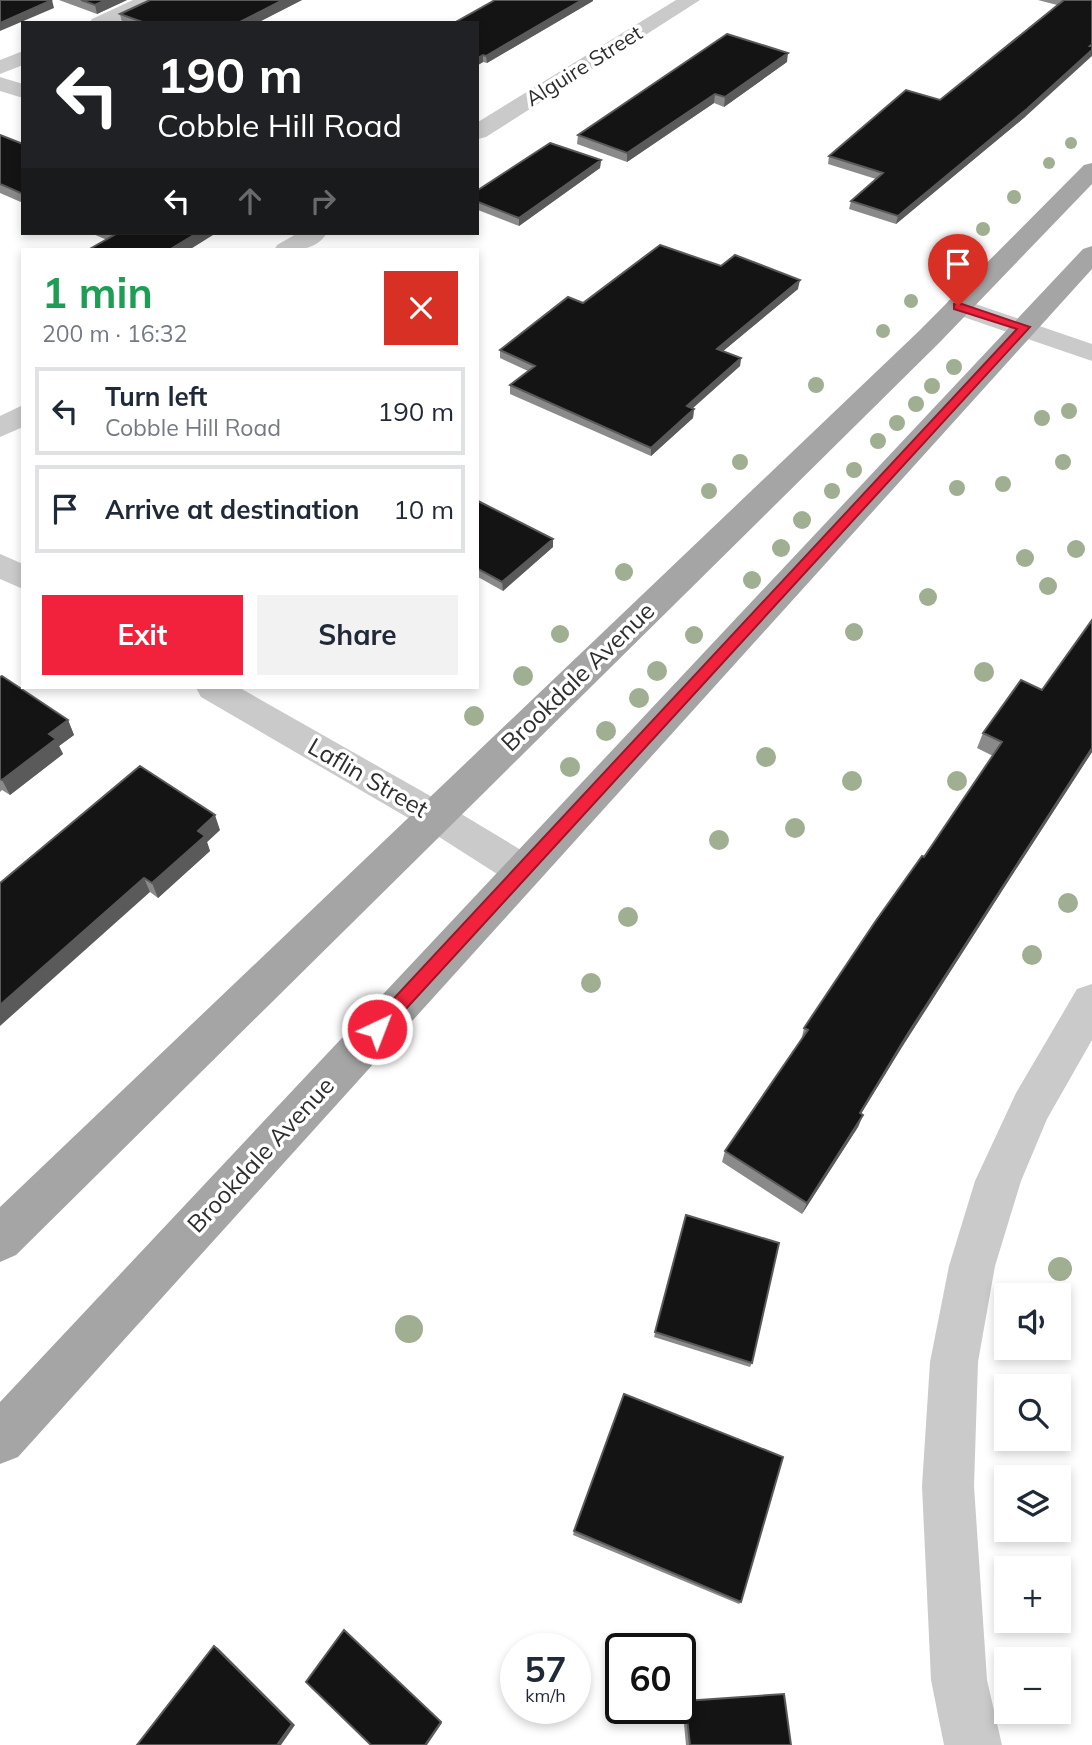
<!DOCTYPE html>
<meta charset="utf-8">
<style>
:root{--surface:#fff;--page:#f2f2f3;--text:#1f2937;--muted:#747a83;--line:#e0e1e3;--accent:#f2223d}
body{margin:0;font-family:Mulish,sans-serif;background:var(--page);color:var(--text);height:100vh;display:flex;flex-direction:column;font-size:26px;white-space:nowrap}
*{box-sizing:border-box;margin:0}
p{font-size:23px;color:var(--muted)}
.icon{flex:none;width:38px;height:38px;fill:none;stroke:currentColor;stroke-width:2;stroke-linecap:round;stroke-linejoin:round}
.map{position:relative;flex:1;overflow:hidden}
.drawer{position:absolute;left:21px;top:248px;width:458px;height:441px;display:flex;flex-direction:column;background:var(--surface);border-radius:0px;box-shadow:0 4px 10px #0003}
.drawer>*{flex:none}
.banner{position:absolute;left:21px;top:21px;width:458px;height:214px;border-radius:0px;box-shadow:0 4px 10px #0003;background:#202124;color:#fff;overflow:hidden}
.fabs{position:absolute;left:994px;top:1283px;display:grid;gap:14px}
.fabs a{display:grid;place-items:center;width:77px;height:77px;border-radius:0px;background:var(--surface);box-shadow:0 4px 10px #0003;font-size:35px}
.speed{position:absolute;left:500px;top:1633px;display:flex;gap:14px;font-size:35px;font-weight:700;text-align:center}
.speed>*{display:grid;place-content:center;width:91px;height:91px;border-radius:50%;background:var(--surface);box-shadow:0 4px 10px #0003;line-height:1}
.speed small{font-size:18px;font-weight:400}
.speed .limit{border:4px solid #111;border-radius:10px;background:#fff;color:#111}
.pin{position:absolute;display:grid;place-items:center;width:60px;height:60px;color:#fff;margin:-72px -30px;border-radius:50% 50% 50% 0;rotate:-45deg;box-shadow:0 0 7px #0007}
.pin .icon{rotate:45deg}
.me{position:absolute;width:77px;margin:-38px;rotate:43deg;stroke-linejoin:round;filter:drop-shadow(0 0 5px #0008)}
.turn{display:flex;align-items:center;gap:24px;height:147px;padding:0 21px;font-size:32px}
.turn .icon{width:91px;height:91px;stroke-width:2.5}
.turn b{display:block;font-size:49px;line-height:60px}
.lanes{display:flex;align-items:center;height:66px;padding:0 21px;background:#0003;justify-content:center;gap:35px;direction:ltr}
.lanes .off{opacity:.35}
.round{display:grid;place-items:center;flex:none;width:74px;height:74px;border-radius:0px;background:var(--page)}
.headline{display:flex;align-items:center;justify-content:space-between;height:119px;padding:0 21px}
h1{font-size:42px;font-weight:700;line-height:52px;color:#1e9e55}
.action{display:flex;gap:14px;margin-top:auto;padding:14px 21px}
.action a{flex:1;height:80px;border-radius:0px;background:var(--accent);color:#fff;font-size:28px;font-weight:700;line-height:80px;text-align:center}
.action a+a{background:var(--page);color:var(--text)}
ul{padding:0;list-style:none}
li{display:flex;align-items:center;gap:21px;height:88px;margin:0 14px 10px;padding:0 7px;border:4px solid var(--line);border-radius:0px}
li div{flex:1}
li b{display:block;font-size:26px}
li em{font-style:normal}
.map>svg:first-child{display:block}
</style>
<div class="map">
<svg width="1092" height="1745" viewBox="0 0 1092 1745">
<rect width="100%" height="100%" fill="#fff"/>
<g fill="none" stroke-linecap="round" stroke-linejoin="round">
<path fill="#cacaca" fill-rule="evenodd" d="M 133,0 L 159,0 L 156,4 L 116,23 L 89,23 L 92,19 Z
M 676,0 L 700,0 L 486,137 L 478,139 L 478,122 Z
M 23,51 L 23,65 L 0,74 L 0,60 Z
M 0,77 L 23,84 L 23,98 L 0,91 Z
M 298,233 L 327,233 C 315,252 294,250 274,250 L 277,245 Z
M 958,298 L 1092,344 L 1092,361 L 949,312 L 945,306 L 949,300 Z
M 23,405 L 23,427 L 0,437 L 0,416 Z
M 0,554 L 23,564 L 23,589 L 0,579 Z
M 196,688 L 240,688 L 448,806 L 536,859 L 541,870 L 536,881 L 522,886 L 508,881 L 422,826 L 201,697 Z
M 1092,984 L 1092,1040 L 1047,1119 L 1021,1181 L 995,1266 L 978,1362 L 974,1486 L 987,1680 L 1002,1745 L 944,1745 L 931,1680 L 922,1486 L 930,1362 L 949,1266 L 975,1181 L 1016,1093 L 1077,989 Z"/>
<path fill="#a5a5a5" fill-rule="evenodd" d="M 1092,163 L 1092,184 L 939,343 L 16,1255 L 0,1262 L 0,1207 L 919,331 L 1084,165 Z
M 1092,246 L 1092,269 L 18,1457 L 0,1464 L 0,1402 L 1083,249 Z"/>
</g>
<g fill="#a0ae92">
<circle cx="1071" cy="143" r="6"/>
<circle cx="1049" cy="163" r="6"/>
<circle cx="1014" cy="197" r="7"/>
<circle cx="983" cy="229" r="7"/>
<circle cx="911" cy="301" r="7"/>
<circle cx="883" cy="331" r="7"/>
<circle cx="954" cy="367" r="8"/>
<circle cx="816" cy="385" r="8"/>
<circle cx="932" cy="386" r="8"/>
<circle cx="916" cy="404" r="8"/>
<circle cx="1069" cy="411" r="8"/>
<circle cx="1042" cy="418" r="8"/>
<circle cx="897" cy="423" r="8"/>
<circle cx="878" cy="441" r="8"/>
<circle cx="740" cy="462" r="8"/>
<circle cx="1063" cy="462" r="8"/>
<circle cx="854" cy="470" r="8"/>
<circle cx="1003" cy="484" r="8"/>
<circle cx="957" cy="488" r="8"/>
<circle cx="709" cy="491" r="8"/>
<circle cx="832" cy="491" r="8"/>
<circle cx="802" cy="520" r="9"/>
<circle cx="781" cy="548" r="9"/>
<circle cx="1076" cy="549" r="9"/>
<circle cx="1025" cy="558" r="9"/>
<circle cx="624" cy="572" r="9"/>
<circle cx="752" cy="580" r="9"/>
<circle cx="1048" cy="586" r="9"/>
<circle cx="928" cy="597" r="9"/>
<circle cx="854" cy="632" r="9"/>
<circle cx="560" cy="634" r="9"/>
<circle cx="694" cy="635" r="9"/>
<circle cx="657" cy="671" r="10"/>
<circle cx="984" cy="672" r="10"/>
<circle cx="523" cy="676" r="10"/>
<circle cx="639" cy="698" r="10"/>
<circle cx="474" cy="716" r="10"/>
<circle cx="606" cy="731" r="10"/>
<circle cx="766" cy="757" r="10"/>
<circle cx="570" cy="767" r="10"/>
<circle cx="852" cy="781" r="10"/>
<circle cx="957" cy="781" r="10"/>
<circle cx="795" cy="828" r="10"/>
<circle cx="719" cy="840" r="10"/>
<circle cx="1068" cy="903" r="10"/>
<circle cx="628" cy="917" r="10"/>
<circle cx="1032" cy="955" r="10"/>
<circle cx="591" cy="983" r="10"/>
<circle cx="1060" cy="1269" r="12"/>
<circle cx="409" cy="1329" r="14"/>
</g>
<path fill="#8a8a8a" d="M 59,0 L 127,0 L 97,14 Z
M 302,0 L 257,23 L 122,23 L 120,14 Z
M 1038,0 L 1092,0 L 1025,117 L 896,224 L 849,209 L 851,201 L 876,179 L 828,164 L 829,156 L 940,100 L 1057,5 Z
M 593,1 L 487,63 L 483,62 L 478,65 L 478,23 Z
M 787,62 L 724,107 L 714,103 L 627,162 L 577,144 L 578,135 Z
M 0,135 L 23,144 L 23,203 L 0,193 Z
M 601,160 L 600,168 L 519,226 L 478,210 L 478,190 Z
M 91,233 L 212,233 L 213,235 L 107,240 Z
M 721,266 L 798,289 L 723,351 L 741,358 L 740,366 L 692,409 L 694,409 L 693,418 L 651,456 L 510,394 L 510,385 L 528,371 L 500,358 L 500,350 L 583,303 Z
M 478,501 L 553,539 L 553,547 L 503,591 L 478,577 Z
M 1092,620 L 1092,752 L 1009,880 L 902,1047 L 861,1114 L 863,1115 L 858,1127 L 802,1214 L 722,1162 L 725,1151 L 801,1041 L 804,1028 L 924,857 L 993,756 L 977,748 L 983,733 L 1042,690 Z
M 0,677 L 68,720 L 74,735 L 59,746 L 63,754 L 10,795 L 2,790 L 0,792 Z
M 220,830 L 207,842 L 210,851 L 158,898 L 150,892 L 0,883 Z
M 686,1215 L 752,1363 L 750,1367 L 654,1337 Z
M 574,1531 L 741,1602 L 739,1604 L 573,1535 Z
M 685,1701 L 791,1745 L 686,1745 L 682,1703 Z"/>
<path fill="#5a5a5a" d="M 52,0 L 54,8 L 0,31 L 0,23 Z
M 106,0 L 127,0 L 97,14 L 95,5 Z
M 283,0 L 302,0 L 257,23 L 238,23 Z
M 582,0 L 593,0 L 593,1 L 487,63 L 486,56 Z
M 1092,50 L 1092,56 L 1025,117 L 896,224 L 898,216 Z
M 788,53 L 787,62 L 724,107 L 725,97 Z
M 483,55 L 483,62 L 478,65 L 478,58 Z
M 715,94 L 714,103 L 627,162 L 627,153 Z
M 601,160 L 600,168 L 519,226 L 519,218 Z
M 197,233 L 212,233 L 213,235 L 189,250 L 169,250 Z
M 800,280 L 798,289 L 716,357 L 717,349 Z
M 741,358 L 740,366 L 686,414 L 687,406 Z
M 694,409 L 693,418 L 651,456 L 651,448 Z
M 553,539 L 553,547 L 503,591 L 502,582 Z
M 68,720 L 74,735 L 59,746 L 63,754 L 10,795 L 2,780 L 49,734 Z
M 1092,748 L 1092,752 L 1009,880 L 902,1047 L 854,1125 L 860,1113 L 907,1035 Z
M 215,815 L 220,830 L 207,842 L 210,851 L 158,898 L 152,883 L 198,831 Z
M 144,878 L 150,892 L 0,1026 L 0,1005 Z
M 863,1115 L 858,1127 L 802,1214 L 807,1203 Z
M 214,1646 L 218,1648 L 295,1725 L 281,1745 L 277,1745 Z
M 441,1722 L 442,1723 L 427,1745 L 425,1745 Z"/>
<path fill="#141414" stroke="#5a5a5a" stroke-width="2" d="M 0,0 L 52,0 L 0,23 Z
M 81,0 L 106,0 L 95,5 Z
M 150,0 L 283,0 L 238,23 L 145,23 L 120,14 Z
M 495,0 L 582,0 L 486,56 L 483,55 L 478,58 L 478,23 L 454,23 Z
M 1064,0 L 1092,0 L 1092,44 L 1090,46 L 1092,46 L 1092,50 L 1027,109 L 898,216 L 851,201 L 883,173 L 829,156 L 906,90 L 940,100 Z
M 727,34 L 788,53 L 725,97 L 715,94 L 627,153 L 578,135 Z
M 0,135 L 23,144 L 23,194 L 0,184 Z
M 550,143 L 601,160 L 519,218 L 478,202 L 478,190 Z
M 113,233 L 197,233 L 169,250 L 88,250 L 116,234 Z
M 660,245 L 721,266 L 735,255 L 800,280 L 717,349 L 741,358 L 687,406 L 694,409 L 651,448 L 510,385 L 535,366 L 500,350 L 568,297 L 583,303 Z
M 478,501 L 553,539 L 502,582 L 478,569 Z
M 1092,620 L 1092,748 L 907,1035 L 860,1113 L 863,1115 L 807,1203 L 725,1151 L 808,1030 L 804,1028 L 875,922 L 922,856 L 924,857 L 1002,742 L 983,733 L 1021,680 L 1042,690 Z
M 2,676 L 68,720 L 49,734 L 56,739 L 2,780 L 0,779 L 0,677 Z
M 140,766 L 215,815 L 198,831 L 205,836 L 152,883 L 144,878 L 0,1005 L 0,883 Z
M 686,1215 L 779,1243 L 752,1363 L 655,1332 Z
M 624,1394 L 783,1457 L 741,1602 L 574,1531 Z
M 344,1630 L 441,1722 L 425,1745 L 371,1745 L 306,1682 Z
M 214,1646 L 292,1724 L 277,1745 L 137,1745 Z
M 784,1694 L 791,1745 L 690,1745 L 685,1701 Z"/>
<path fill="#f2223d" stroke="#9d1628" stroke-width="2" d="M 954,304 L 962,304 L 1030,327 L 383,1034 L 377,1036 L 371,1034 L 368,1029 L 371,1023 L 1017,329 L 954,309 Z"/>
<g text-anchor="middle" stroke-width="7" stroke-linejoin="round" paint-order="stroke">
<g font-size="21" fill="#2d2d2d" stroke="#fff">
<text transform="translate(584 66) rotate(-32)" y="7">Alguire Street</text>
</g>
<g font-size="24" fill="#2d2d2d" stroke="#fff">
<text transform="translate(578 677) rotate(-44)" y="8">Brookdale Avenue</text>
<text transform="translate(368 778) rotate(30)" y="8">Laflin Street</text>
<text transform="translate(261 1155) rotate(-47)" y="8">Brookdale Avenue</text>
</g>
</g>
</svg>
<div class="fabs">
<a><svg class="icon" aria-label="sound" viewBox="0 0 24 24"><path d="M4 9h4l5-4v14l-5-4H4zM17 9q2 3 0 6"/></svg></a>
<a><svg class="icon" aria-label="search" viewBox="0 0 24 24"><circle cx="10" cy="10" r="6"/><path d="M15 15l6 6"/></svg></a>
<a><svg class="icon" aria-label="layers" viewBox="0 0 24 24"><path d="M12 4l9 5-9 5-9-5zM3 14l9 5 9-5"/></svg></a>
<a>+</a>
<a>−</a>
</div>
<div class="speed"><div>57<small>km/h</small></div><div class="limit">60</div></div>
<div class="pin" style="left:958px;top:306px;background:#d93025"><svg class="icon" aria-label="arrive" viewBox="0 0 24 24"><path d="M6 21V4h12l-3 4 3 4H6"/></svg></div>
<svg class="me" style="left:377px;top:1029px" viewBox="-20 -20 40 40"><circle r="17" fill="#f2223d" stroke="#fff" stroke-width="3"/><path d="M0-11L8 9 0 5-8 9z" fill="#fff"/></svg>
<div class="banner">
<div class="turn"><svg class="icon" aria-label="left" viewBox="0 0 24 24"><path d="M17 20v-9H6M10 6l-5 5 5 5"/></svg><div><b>190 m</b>Cobble Hill Road</div></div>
<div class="lanes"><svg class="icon" aria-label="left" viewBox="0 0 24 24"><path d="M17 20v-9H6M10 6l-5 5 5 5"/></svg><svg class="icon off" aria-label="ahead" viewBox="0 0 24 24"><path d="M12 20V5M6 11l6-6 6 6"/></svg><svg class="icon off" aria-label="right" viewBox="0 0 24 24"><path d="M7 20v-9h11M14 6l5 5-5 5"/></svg></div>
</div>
<section class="drawer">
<div class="headline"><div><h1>1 min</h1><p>200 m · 16:32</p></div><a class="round" style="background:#d93025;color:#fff"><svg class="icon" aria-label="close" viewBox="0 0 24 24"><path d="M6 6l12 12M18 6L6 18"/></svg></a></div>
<ul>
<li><svg class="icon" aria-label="left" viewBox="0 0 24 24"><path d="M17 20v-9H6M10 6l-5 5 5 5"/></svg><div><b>Turn left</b><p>Cobble Hill Road</p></div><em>190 m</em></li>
<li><svg class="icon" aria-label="arrive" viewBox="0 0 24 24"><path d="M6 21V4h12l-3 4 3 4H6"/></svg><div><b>Arrive at destination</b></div><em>10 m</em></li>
</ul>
<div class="action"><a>Exit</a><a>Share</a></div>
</section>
</div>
